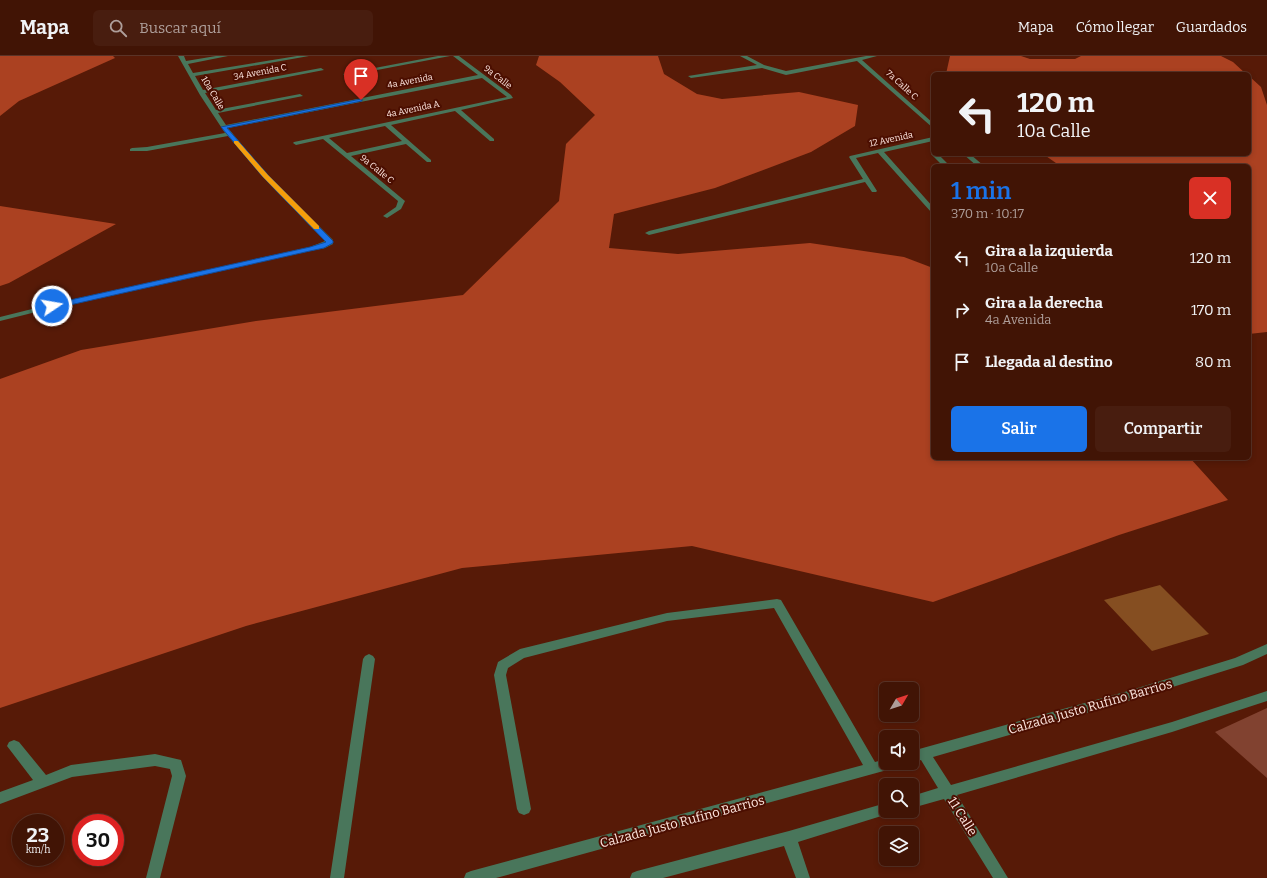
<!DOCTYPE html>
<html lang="es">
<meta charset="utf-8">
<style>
:root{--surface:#411405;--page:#481d0f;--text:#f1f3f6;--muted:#ae9e9a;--line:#5a3327;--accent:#1a73e8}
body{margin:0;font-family:Bitter,serif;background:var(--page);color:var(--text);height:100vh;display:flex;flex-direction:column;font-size:15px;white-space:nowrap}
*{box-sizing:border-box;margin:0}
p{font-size:13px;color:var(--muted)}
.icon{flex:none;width:22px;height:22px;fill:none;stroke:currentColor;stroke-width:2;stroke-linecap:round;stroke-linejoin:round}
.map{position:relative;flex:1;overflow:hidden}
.details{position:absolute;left:931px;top:108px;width:320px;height:296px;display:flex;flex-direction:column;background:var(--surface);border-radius:6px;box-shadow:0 2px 6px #0003,0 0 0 1px var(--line)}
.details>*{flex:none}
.top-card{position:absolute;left:931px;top:16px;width:320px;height:84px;border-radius:6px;box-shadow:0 2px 6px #0003,0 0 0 1px var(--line);background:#411405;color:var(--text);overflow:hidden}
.needle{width:26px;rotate:51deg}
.buttons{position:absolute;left:879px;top:626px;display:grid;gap:8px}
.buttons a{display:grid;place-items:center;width:40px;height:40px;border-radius:6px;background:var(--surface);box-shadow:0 2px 6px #0003,0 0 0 1px var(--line);font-size:20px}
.speed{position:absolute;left:12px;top:758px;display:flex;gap:8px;font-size:20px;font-weight:700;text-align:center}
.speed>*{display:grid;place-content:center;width:52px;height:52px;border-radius:50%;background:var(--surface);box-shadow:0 2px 6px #0003,0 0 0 1px var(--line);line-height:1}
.speed small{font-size:10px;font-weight:400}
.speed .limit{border:6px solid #d22;background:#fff;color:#111}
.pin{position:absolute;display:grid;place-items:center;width:34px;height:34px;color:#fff;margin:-41px -17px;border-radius:50% 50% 50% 0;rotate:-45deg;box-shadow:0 0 4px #0007}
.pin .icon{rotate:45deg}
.me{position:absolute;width:44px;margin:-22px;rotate:78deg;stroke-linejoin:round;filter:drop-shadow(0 0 3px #0008)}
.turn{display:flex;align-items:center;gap:14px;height:84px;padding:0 20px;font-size:18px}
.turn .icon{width:52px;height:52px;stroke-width:2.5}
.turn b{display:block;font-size:28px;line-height:34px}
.round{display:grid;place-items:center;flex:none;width:42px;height:42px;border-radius:6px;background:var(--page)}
.head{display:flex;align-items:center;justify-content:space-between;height:68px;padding:0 20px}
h1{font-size:24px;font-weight:600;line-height:30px;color:var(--accent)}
.action{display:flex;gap:8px;margin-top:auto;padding:8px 20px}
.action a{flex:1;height:46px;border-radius:6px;background:var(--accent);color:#fff;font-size:16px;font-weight:600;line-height:46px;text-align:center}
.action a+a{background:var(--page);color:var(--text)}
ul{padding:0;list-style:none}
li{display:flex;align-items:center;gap:12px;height:52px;padding:0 20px}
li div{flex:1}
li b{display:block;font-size:15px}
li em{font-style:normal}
header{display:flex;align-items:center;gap:24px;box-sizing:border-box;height:56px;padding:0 20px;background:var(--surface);border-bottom:1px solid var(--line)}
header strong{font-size:19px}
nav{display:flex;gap:22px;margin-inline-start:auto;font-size:14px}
.search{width:280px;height:36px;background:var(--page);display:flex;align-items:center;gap:10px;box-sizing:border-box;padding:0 14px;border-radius:6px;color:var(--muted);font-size:15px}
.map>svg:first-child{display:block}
</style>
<header>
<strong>Mapa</strong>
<div class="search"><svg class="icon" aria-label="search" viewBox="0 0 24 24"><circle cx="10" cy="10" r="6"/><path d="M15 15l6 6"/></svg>Buscar aquí</div>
<nav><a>Mapa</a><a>Cómo llegar</a><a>Guardados</a></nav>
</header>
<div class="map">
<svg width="1267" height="822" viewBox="0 0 1267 822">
<rect width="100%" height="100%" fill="#571a07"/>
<path fill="#814230" d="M 1267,652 L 1267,722 L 1215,676 Z"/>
<path fill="#ab4121" d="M 0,0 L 113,0 L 115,2 L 19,45 L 0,60 Z
M 539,0 L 658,0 L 664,18 L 697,38 L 722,43 L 799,36 L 858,49 L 855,70 L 811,96 L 715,132 L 614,158 L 609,192 L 678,198 L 810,187 L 904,201 L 933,212 L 933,402 L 1190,402 L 1228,444 L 1119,479 L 933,546 L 692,490 L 462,512 L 246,570 L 0,652 L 0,323 L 81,294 L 256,265 L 463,239 L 559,145 L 566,88 L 595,59 L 560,26 L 536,9 Z
M 950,0 L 1021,0 L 1030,3 L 1075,3 L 1081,0 L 1221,0 L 1233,6 L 1246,18 L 946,18 Z
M 1249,20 L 1261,31 L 1267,49 L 1267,276 L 1249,278 L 1249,110 L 1057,110 L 1056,107 L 1043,98 L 1249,98 Z
M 0,150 L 116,168 L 9,227 L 0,230 Z"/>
<path fill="#854e21" d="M 1160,529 L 1209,578 L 1152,595 L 1104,544 Z"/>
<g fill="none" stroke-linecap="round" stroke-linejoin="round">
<path fill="#49765b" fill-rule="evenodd" d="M 178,0 L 184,0 L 186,5 L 216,0 L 228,0 L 188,8 L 193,17 L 297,0 L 309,0 L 195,20 L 203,34 L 321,12 L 324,14 L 205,37 L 216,54 L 300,38 L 303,40 L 218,57 L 226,69 L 478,19 L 453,0 L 459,0 L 511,39 L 513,42 L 461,54 L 494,83 L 494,85 L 490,85 L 455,55 L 391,69 L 431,104 L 431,106 L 427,106 L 406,88 L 351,100 L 405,145 L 401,153 L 387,162 L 383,160 L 396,151 L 398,145 L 323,83 L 296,89 L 293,87 L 294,86 L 507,41 L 482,22 L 228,72 L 267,119 L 333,184 L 333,188 L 325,192 L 310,195 L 52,252 L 0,265 L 0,261 L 52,248 L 310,191 L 325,185 L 263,121 L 228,80 L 147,95 L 130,95 L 130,93 L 132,92 L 147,91 L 225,77 L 200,39 ZM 385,70 L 402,85 L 347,97 L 329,82 Z
M 438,0 L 450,0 L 346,20 L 343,18 Z
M 740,0 L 747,0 L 764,9 L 786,15 L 866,0 L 877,0 L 862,4 L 933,67 L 933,72 L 857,5 L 786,19 L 762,12 L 691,22 L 688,20 L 757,9 Z
M 933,81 L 933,85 L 884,96 L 933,151 L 933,157 L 931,156 L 878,97 L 856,102 L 877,135 L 876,136 L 872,136 L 865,126 L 649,179 L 645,177 L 649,175 L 863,123 L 849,101 L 850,100 Z
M 933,96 L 933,98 L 938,98 L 950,110 L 943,110 L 931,98 Z
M 963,98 L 970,98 L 984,110 L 977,110 Z
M 777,543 L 781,544 L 875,706 L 886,703 L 886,707 L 900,707 L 898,711 L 496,822 L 464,822 L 466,817 L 471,815 L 863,709 L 774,552 L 667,565 L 524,602 L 508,612 L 506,619 L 531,753 L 529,757 L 524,759 L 519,757 L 517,753 L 494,619 L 498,606 L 520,593 L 667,557 Z
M 1267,588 L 1267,598 L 1243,609 L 1128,645 L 933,701 L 951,729 L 1172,666 L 1267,635 L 1267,645 L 1172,676 L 957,739 L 1008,822 L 993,822 L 944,743 L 912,752 L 912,740 L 938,732 L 921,704 L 912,707 L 912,695 L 1128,635 L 1235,602 Z
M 369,598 L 373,600 L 375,603 L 344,822 L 330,822 L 363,603 L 365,600 Z
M 14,684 L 19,686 L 46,719 L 71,709 L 155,698 L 181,704 L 186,720 L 160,822 L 146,822 L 172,720 L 170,713 L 155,710 L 72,721 L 0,748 L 0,736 L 33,724 L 7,690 L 9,686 Z
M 886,747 L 886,755 L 892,755 L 891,757 L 798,786 L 810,822 L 796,822 L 784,790 L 663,822 L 630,822 L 632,817 L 637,815 L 789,775 Z"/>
</g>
<path fill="#1a73e8" stroke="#114b97" d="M 361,43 L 362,43 L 362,45 L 227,72 L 268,119 L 333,185 L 333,187 L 324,192 L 310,195 L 52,253 L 48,250 L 52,248 L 310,191 L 326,186 L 263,121 L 221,71 Z"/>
<path fill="#f59e0b" d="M 234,85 L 238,85 L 268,119 L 319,170 L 319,173 L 314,173 L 263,121 L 234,87 Z"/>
<g text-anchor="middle" stroke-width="4" stroke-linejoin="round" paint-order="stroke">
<g font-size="9" fill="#fee6df" stroke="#4b0e00">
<text transform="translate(260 16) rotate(-11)" y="3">34 Avenida C</text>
<text transform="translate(498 21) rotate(37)" y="3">9a Calle</text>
<text transform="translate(410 25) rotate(-11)" y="3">4a Avenida</text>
<text transform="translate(902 29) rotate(42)" y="3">7a Calle C</text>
<text transform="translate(213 37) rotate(59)" y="3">10a Calle</text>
<text transform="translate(413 53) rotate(-12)" y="3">4a Avenida A</text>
<text transform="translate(891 83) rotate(-12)" y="3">12 Avenida</text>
<text transform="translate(377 113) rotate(39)" y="3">9a Calle C</text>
</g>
<g font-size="13" fill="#fee6df" stroke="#4b0e00">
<text transform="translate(1090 650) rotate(-16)" y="5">Calzada Justo Rufino Barrios</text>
<text transform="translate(963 760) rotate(58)" y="5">11 Calle</text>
<text transform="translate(682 765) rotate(-15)" y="5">Calzada Justo Rufino Barrios</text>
</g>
</g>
</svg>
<div class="buttons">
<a><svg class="needle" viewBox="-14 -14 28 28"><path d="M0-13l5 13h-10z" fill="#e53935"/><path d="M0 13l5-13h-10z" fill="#ae9e9a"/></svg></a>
<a><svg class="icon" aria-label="sound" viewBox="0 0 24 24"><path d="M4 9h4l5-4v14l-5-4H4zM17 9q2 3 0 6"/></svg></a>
<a><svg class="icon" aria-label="search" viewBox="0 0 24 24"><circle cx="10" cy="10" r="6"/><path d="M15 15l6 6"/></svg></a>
<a><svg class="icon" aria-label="layers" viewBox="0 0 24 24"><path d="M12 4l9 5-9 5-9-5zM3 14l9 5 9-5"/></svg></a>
</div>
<div class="speed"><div>23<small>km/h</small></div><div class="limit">30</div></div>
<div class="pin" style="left:361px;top:44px;background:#d93025"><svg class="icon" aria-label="arrive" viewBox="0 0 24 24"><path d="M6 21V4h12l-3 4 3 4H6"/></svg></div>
<svg class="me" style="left:52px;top:250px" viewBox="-20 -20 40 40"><circle r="17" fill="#1a73e8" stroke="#fff" stroke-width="3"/><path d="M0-11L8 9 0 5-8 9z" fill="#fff"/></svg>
<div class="top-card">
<div class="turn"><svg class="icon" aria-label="left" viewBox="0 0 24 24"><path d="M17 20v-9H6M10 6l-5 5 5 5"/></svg><div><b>120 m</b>10a Calle</div></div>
</div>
<section class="details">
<div class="head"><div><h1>1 min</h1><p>370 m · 10:17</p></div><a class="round" style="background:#d93025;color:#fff"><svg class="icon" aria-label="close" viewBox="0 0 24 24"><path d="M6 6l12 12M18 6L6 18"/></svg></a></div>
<ul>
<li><svg class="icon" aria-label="left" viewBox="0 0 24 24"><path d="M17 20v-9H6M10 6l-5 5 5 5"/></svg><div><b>Gira a la izquierda</b><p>10a Calle</p></div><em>120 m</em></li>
<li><svg class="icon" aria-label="right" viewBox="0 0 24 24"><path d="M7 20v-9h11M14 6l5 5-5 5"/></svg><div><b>Gira a la derecha</b><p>4a Avenida</p></div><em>170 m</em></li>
<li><svg class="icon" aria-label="arrive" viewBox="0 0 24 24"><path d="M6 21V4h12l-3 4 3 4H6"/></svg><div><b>Llegada al destino</b></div><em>80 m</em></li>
</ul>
<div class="action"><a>Salir</a><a>Compartir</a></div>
</section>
</div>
